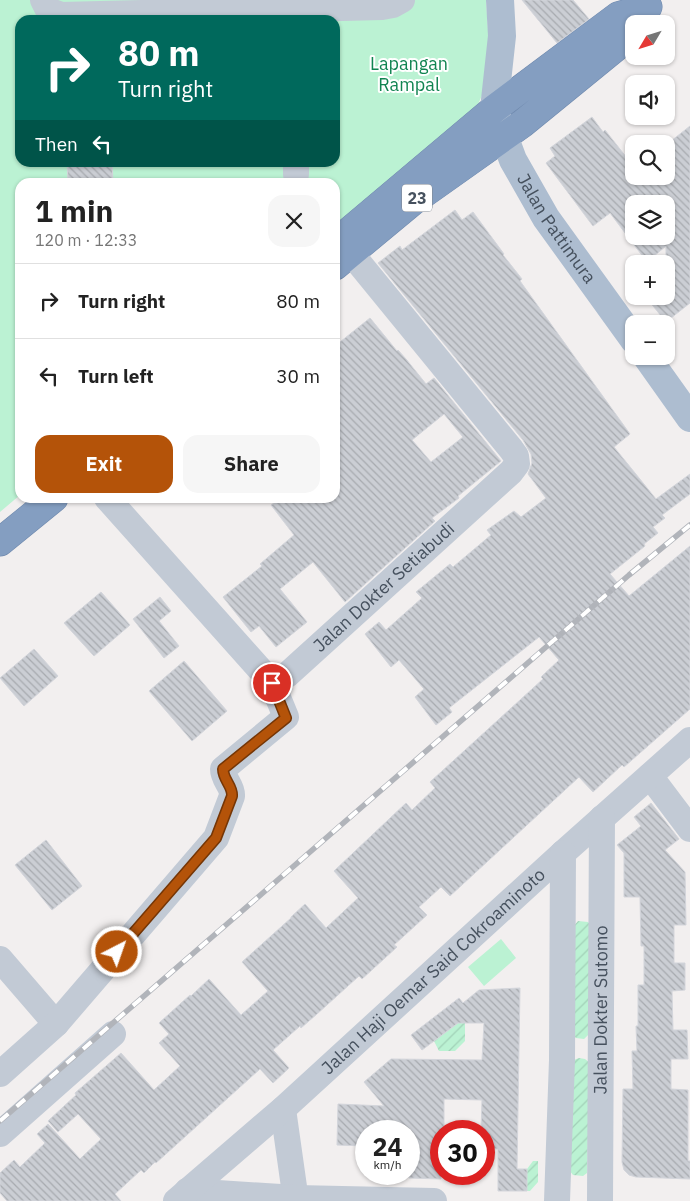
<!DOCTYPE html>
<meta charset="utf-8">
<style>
:root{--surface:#fff;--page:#f6f6f6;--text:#222;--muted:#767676;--line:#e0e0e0;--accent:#b45309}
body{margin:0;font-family:"IBM Plex Sans",sans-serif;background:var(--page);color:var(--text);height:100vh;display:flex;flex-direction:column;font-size:19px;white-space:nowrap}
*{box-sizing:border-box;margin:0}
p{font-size:16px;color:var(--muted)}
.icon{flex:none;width:28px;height:28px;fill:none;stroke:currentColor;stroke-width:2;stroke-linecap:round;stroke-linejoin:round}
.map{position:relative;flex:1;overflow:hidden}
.drawer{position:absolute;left:15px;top:178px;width:325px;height:325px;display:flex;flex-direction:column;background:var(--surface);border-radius:15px;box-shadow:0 1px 4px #0004}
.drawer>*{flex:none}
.banner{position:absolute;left:15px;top:15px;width:325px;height:152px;border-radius:15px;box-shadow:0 1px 4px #0004;background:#00695c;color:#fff;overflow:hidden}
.needle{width:32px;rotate:232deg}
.tools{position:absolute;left:625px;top:15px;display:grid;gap:10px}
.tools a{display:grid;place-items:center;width:50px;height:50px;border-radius:10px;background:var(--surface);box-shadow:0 1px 4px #0004;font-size:25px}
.speed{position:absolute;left:355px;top:1120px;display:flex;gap:10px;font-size:25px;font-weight:700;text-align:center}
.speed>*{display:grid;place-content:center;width:65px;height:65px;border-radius:50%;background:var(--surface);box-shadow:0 1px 4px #0004;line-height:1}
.speed small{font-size:12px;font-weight:400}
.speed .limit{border:8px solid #d22;background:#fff;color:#111}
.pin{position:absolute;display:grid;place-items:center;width:42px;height:42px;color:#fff;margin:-21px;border:2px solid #fff;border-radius:50%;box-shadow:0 1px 5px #0007}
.me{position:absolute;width:55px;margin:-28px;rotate:41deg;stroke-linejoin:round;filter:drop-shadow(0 0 4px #0008)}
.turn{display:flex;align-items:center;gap:18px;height:105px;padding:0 20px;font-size:22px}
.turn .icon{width:65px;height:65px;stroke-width:2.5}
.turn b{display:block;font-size:35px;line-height:42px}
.then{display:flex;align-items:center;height:48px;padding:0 20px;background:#0003;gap:10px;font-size:19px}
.round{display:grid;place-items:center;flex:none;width:52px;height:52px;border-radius:15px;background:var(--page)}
.overview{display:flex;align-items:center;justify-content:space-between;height:85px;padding:0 20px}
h1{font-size:30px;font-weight:700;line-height:38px}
.cta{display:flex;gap:10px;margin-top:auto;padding:10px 20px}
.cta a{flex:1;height:58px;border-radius:15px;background:var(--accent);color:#fff;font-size:20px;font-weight:700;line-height:58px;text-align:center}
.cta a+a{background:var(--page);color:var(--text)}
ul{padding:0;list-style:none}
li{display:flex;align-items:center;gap:15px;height:75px;padding:0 20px;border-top:1px solid var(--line)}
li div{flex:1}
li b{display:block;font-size:19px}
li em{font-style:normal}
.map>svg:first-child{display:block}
</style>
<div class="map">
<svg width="690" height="1201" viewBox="0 0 690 1201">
<defs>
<pattern id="garden-furrows" width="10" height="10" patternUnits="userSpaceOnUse" patternTransform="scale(1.25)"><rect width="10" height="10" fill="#bbf2d3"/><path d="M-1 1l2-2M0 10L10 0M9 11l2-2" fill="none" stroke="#a2d1b8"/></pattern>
<pattern id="building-back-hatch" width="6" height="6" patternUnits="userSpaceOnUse" patternTransform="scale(1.25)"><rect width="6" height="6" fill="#cbced4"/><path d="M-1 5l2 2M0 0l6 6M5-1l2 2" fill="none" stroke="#a7aaaf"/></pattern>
</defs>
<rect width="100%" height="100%" fill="#f2efef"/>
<path fill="#bbf2d3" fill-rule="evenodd" d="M 0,0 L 486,0 L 490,60 L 486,86 L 473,116 L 335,236 L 335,182 L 20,182 L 20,495 L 0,512 ZM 20,20 L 335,20 L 335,162 L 20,162 Z
M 501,939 L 516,958 L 484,986 L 468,967 Z"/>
<path fill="url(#garden-furrows)" d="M 578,921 L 588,922 L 593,928 L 591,1032 L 584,1039 L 576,1038 L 572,1034 L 572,928 Z
M 465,1018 L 465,1041 L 455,1051 L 439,1051 L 434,1041 Z
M 579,1058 L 585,1059 L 590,1063 L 587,1173 L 583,1176 L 573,1175 L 569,1170 L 574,1060 Z
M 533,1161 L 538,1161 L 538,1182 L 530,1191 L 527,1191 L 527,1169 Z"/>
<path fill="url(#building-back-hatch)" stroke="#d3d5db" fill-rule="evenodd" d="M 522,0 L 573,0 L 589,19 L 557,43 Z
M 592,117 L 603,132 L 605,130 L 634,167 L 634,176 L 666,176 L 666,145 L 690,126 L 690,303 L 666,322 L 645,296 L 666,296 L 666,246 L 647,262 L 610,213 L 593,226 L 546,163 L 555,156 L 550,148 ZM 634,204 L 666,204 L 666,236 L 634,236 Z
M 67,162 L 112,162 L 113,182 L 68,182 Z
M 455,210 L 462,220 L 473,212 L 504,254 L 503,255 L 522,279 L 520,281 L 630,434 L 614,447 L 656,499 L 690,474 L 690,494 L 662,515 L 665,518 L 653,527 L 658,533 L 644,544 L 645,546 L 610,574 L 629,596 L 690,546 L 690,709 L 624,767 L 622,765 L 593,792 L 579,777 L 450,896 L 441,887 L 419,907 L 427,915 L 394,945 L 397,947 L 362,979 L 359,976 L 317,1014 L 301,1028 L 300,1026 L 273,1050 L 289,1068 L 273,1083 L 260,1069 L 156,1163 L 155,1162 L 144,1173 L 141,1170 L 115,1194 L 121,1201 L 7,1201 L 0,1193 L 0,1173 L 14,1160 L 20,1167 L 45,1143 L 37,1134 L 48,1124 L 80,1159 L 101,1139 L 78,1114 L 58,1132 L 48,1121 L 76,1095 L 75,1093 L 121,1053 L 154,1090 L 180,1066 L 159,1043 L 169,1034 L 159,1023 L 190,995 L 191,996 L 209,979 L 241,1015 L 268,991 L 242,962 L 291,918 L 291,917 L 305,904 L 326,928 L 358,898 L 334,871 L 406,803 L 412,810 L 435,788 L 430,782 L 543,679 L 541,677 L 559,660 L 539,637 L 449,708 L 452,712 L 436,725 L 415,697 L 424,689 L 399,660 L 391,667 L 365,634 L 379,622 L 386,630 L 422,598 L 416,592 L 450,564 L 453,567 L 491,535 L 487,530 L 514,511 L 521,517 L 546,498 L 528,474 L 532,463 L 531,454 L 523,440 L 378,263 L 400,246 L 402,250 Z
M 370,318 L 397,351 L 398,350 L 406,359 L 426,384 L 434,378 L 501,461 L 458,496 L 459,498 L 432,518 L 435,521 L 345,602 L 313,562 L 280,589 L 307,622 L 276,647 L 259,626 L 251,632 L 223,597 L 262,566 L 260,564 L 294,535 L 271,505 L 282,498 L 335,498 L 335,346 ZM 444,414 L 463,437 L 431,462 L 412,440 Z
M 101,592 L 130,625 L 94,656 L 64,623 Z
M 160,597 L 171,611 L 159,621 L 179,646 L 164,658 L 133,619 Z
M 34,649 L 58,676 L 24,706 L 0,678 Z
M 184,661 L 227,711 L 192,741 L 149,691 Z
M 651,803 L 679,839 L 665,850 L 685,872 L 686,925 L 674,925 L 674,963 L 685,963 L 685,990 L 672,991 L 673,1030 L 687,1030 L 688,1059 L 671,1059 L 671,1089 L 688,1090 L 688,1161 L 690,1161 L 690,1179 L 636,1177 L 629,1175 L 624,1170 L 622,1162 L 623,1089 L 633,1089 L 632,1051 L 637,1051 L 636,1026 L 638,1026 L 638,985 L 644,985 L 644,946 L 641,946 L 640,897 L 624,897 L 624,853 L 617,845 L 641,826 L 634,817 Z
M 46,840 L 82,886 L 52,910 L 15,865 Z
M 520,988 L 517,1169 L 527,1169 L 527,1191 L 498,1191 L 498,1149 L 484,1148 L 484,1131 L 481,1131 L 482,1100 L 444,1099 L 444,1131 L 441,1131 L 441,1179 L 409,1178 L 409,1131 L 366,1131 L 366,1146 L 337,1145 L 338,1104 L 384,1106 L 364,1082 L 391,1059 L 482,1060 L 484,1023 L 458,1023 L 422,1050 L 411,1035 L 459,998 L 463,1003 L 479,990 Z"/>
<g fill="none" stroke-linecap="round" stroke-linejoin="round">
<g stroke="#6f89ad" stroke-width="29">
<path id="highway" d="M 335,243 L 494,109 L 618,16 L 648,7
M 335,266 L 412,202 L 522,124 L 631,35 L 634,31
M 0,542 L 54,498"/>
</g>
<g stroke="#c2cad5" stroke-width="26">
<path d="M 43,0 L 48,10 L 61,15 L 382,7 L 393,5 L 402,0"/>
<path d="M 296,162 L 296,174"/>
<path id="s1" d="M 272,683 L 280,680 L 287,675 L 511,472 L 517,464 L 516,456 L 511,449 L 350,252"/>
<path d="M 650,776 L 690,829"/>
<path d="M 0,959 L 56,1024"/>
<path d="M 0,1074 L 56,1024 L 216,838 L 232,796 C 233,786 223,780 223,769 L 286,717 L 272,683 L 107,498"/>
<path d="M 283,1109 L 296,1201"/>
<path d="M 0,1134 L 113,1034"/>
<path d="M 187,1191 L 296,1198 L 434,1201"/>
<path id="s2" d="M 176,1201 L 283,1109 L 563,853 L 690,740"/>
<path d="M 557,1201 L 562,1060 L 563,853"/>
<path id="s3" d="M 600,1201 L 602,818"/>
</g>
<g stroke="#adbdd0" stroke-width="28">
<path id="s4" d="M 500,0 L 502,36 L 494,109 L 513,160 L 546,218 L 634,340"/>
<path d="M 646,356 L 690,418"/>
</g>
<use href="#highway" stroke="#849ec1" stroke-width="28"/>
<g stroke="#b1b4ba" stroke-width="5.5">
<path id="rail" d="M 0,1121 L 629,575 L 690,525"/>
</g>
<use href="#rail" stroke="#fff" stroke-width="4" stroke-dasharray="11" stroke-linecap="butt"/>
</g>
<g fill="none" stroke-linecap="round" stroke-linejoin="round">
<g stroke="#753606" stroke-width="12">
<path id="route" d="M 117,952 L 216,838 L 232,796 C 233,786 223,780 223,769 L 286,718 L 272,683"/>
</g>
<use href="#route" stroke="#b45309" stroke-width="9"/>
</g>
<g text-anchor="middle" stroke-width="4" stroke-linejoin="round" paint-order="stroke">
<rect fill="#fff" stroke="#7e858e" stroke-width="1" x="402" y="184.5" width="30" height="27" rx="4"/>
<g font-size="16" font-weight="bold" fill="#46515e">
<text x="417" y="204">23</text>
</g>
<g font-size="18" fill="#118451" stroke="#fff">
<text x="409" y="70">Lapangan<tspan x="409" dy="21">Rampal</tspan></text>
</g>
<g font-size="18" fill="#46515e" stroke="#fff">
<text dy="6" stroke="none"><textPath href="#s4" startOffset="245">Jalan Pattimura</textPath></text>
<text dy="6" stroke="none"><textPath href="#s1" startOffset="148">Jalan Dokter Setiabudi</textPath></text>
<text dy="6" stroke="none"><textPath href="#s2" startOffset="345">Jalan Haji Oemar Said Cokroaminoto</textPath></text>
<text dy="6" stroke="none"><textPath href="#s3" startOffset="191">Jalan Dokter Sutomo</textPath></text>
</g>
</g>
</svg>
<div class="tools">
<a><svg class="needle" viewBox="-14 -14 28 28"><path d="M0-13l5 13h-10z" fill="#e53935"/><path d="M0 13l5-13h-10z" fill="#767676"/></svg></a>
<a><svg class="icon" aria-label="sound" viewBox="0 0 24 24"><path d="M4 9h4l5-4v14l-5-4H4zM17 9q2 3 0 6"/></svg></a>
<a><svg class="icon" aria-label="search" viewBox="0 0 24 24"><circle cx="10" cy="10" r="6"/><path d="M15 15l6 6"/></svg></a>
<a><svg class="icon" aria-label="layers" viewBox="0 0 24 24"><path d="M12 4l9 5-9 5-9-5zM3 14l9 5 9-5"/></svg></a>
<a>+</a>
<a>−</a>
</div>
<div class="speed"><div>24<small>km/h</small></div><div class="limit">30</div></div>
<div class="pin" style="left:272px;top:683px;background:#d93025"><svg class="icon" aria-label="arrive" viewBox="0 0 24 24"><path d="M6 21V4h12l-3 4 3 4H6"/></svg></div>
<svg class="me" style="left:117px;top:952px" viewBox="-20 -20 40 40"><circle r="17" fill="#b45309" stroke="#fff" stroke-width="3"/><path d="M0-11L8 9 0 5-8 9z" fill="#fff"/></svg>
<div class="banner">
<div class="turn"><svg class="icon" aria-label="right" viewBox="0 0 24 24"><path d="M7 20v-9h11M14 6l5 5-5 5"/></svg><div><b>80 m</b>Turn right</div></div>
<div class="then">Then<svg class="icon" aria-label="left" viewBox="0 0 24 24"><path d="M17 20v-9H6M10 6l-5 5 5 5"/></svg></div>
</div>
<section class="drawer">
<div class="overview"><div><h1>1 min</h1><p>120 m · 12:33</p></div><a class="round"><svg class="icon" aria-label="close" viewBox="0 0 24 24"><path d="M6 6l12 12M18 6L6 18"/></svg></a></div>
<ul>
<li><svg class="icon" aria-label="right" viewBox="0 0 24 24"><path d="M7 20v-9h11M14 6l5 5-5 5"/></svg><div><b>Turn right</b></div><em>80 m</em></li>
<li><svg class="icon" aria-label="left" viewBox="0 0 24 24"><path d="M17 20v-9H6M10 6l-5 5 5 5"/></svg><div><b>Turn left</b></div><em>30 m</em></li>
</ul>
<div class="cta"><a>Exit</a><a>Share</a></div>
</section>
</div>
